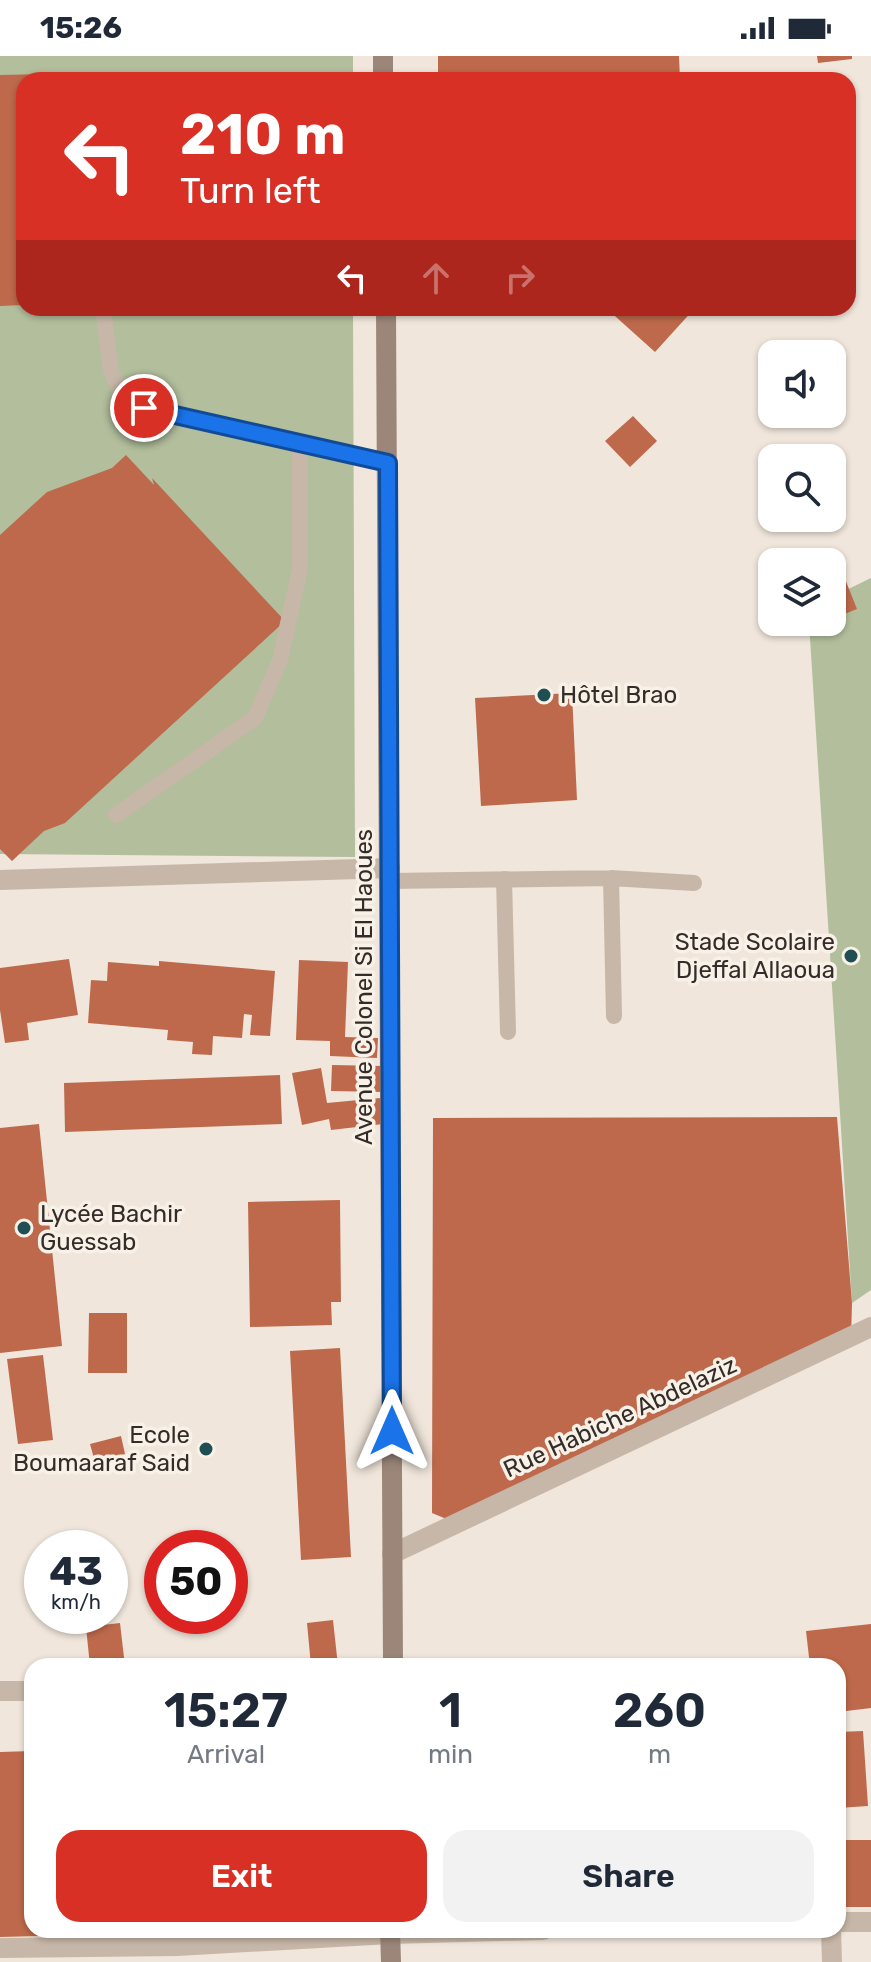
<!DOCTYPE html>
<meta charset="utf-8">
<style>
:root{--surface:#fff;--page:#f2f2f3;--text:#1f2937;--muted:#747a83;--accent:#d93025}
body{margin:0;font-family:Rubik,sans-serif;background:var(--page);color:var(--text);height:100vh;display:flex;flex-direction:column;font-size:30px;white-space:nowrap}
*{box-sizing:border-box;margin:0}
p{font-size:26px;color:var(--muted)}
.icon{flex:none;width:44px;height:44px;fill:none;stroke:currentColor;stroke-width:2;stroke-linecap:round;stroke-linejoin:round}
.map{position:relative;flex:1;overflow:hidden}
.panel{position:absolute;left:24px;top:1602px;width:822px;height:280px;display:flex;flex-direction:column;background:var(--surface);border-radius:24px;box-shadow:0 2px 6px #0004}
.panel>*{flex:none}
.top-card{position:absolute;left:16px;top:16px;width:840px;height:244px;border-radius:24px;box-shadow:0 2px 6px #0004;background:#d93025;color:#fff;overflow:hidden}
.fabs{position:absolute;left:758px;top:284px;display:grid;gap:16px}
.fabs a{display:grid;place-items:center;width:88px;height:88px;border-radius:16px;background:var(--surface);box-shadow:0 2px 6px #0004;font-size:40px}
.speed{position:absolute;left:24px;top:1474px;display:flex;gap:16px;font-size:40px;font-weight:700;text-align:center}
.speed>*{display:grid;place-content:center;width:104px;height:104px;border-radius:50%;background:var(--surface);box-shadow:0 2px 6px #0004;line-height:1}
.speed small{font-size:20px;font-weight:400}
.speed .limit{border:12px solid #d22;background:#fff;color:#111}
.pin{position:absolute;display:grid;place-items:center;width:68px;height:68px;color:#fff;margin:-34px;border:4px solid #fff;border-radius:50%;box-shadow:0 2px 8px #0007}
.me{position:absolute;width:88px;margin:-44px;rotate:0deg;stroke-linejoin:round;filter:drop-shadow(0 0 6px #0008)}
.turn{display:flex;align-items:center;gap:28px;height:168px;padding:0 32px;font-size:36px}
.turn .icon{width:104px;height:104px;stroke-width:2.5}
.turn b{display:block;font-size:56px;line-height:68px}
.lanes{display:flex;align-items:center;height:76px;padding:0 32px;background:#0003;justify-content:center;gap:40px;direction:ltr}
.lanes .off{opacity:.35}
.eta{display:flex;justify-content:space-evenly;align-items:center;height:136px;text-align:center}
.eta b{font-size:48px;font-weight:600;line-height:56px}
.cta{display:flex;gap:16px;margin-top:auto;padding:16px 32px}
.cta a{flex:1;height:92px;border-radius:24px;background:var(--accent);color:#fff;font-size:32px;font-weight:600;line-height:92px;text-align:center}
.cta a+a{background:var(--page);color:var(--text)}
.status{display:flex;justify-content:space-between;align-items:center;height:56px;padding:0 40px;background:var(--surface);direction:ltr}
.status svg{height:22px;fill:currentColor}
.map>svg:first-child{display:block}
</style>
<div class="status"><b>15:26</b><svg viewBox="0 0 49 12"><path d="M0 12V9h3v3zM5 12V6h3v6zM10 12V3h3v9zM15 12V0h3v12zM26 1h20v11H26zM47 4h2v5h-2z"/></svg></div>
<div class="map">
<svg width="871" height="1906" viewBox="0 0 871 1906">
<rect width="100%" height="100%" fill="#f0e6db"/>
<path fill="#b2be9c" d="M 0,0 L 353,0 L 353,24 L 24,24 L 24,252 L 353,252 L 355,801 L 0,798 Z
M 871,522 L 871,1234 L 852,1247 L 809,566 L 832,566 L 832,541 Z"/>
<path fill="#be694b" d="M 438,0 L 679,0 L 680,24 L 438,24 Z
M 817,0 L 852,0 L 852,3 L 818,7 Z
M 124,17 L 124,24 L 77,24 L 77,18 Z
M 45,18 L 45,24 L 24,24 L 24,249 L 0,250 L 0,19 Z
M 606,252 L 695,252 L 655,296 Z
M 633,360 L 657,385 L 630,411 L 605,385 Z
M 126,399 L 154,429 L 152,422 L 285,565 L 65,767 L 44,775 L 12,805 L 0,793 L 0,479 L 47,436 L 112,412 Z
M 845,523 L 857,553 L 832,563 L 832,528 Z
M 572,637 L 577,744 L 481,750 L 475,642 Z
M 69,903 L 78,959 L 27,967 L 29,984 L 5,987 L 0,954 L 0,912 Z
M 299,904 L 348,906 L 345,981 L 378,982 L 377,1002 L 330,1000 L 330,985 L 296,984 Z
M 159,905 L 275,915 L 270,980 L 250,979 L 252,959 L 244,958 L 242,982 L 213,980 L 212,999 L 192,998 L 193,986 L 167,984 L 168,974 L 88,967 L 91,924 L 107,925 L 108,906 L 159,910 Z
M 332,1009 L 383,1010 L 383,1036 L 331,1035 Z
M 321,1012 L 327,1047 L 380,1042 L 383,1068 L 331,1074 L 329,1063 L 302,1069 L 292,1017 Z
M 280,1019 L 282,1068 L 65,1076 L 64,1027 Z
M 837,1061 L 852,1247 L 851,1283 L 461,1469 L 432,1457 L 433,1062 Z
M 39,1068 L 62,1290 L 0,1297 L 0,1072 Z
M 340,1144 L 341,1246 L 331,1246 L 332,1269 L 250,1271 L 248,1146 Z
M 89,1257 L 127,1257 L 127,1317 L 88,1317 Z
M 340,1292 L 351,1501 L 301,1504 L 290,1295 Z
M 43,1299 L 53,1384 L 18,1388 L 7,1303 Z
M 121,1380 L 125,1398 L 95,1406 L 90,1388 Z
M 333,1564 L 338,1610 L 311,1610 L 307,1567 Z
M 120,1567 L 125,1610 L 90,1610 L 86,1571 Z
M 871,1568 L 871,1652 L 838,1656 L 838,1610 L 810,1610 L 806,1575 Z
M 863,1675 L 868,1750 L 838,1752 L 838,1676 Z
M 32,1695 L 32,1874 L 83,1874 L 83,1879 L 0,1881 L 0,1696 Z
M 838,1784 L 871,1784 L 871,1851 L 838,1851 Z
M 184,1874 L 298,1874 L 184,1885 Z"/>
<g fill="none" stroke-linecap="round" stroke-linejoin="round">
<path stroke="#c7b7a8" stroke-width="16" d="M 103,252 L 111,315 L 121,336 L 144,352 L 388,407
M 116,759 L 255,662 L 280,604 L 300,513 L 300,386
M 611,822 L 614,960
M 504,823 L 508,976
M 390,825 L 611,822 L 694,827"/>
<path stroke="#c7b7a8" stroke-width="20" d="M 0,824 L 390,812
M 0,1635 L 32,1635
M 838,1866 L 871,1866
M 831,1874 L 832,1906
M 0,1892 L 177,1890 L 390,1878 L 543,1874"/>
<path stroke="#c7b7a8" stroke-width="20" d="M 392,1498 L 871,1271"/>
<path stroke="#9b8679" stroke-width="20" d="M 383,0 L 383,24
M 386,252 L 393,1610
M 390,1874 L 391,1906"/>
</g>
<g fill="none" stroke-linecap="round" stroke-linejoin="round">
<g stroke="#114b97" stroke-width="20">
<path id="route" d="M 144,352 L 388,407 L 392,1375"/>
</g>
<use href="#route" stroke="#1a73e8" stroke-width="14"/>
</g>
<g fill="#204f53" stroke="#f8f1e7" stroke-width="3">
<circle cx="544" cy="639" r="8"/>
<circle cx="851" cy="900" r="8"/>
<circle cx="24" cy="1172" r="8"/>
<circle cx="206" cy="1393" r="8"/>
</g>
<g text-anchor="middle" stroke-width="7" stroke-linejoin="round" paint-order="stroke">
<g font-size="24" fill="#342c28" stroke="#f8f1e7" text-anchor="start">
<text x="560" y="647">Hôtel Brao</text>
<text x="835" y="894" text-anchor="end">Stade Scolaire<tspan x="835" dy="28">Djeffal Allaoua</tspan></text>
<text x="40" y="1166">Lycée Bachir<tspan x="40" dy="28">Guessab</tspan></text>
<text x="190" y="1387" text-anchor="end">Ecole<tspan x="190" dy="28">Boumaaraf Said</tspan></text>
</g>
<g font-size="24" fill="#342c28" stroke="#f8f1e7">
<text transform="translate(364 931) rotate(-90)" y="8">Avenue Colonel Si El Haoues</text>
<text transform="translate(620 1361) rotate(-25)" y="8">Rue Habiche Abdelaziz</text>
</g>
</g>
</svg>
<div class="fabs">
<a><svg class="icon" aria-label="sound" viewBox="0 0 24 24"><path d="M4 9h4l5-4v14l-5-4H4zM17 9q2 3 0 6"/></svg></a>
<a><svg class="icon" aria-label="search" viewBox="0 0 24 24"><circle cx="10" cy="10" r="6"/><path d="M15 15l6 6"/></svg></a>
<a><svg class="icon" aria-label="layers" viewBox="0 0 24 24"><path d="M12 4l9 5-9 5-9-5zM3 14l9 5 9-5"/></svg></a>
</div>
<div class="speed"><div>43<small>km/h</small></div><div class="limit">50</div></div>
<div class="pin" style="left:144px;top:352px;background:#d93025"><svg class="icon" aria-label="arrive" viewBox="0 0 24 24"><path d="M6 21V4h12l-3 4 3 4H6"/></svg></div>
<svg class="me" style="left:392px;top:1375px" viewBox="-20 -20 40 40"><path d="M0-17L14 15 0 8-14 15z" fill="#1a73e8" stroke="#fff" stroke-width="4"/></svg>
<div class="top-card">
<div class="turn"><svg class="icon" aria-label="left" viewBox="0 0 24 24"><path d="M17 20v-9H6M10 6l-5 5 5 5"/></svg><div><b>210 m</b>Turn left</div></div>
<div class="lanes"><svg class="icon" aria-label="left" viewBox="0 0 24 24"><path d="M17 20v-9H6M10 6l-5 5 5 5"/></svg><svg class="icon off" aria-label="ahead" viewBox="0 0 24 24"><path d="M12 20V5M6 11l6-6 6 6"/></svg><svg class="icon off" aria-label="right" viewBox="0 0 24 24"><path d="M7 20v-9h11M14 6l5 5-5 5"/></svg></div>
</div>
<section class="panel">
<div class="eta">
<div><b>15:27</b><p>Arrival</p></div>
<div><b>1</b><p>min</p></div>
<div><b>260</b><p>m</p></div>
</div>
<div class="cta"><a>Exit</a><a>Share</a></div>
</section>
</div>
